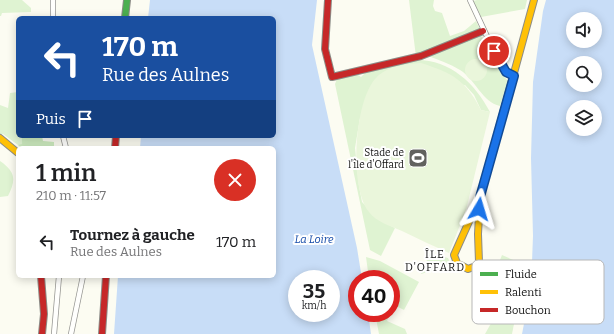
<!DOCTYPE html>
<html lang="fr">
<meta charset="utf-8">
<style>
:root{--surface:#fff;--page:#f2f2f2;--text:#202124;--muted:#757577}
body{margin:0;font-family:Bitter,serif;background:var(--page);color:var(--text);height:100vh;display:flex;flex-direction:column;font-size:15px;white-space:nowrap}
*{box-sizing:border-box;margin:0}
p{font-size:13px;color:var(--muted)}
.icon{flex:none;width:22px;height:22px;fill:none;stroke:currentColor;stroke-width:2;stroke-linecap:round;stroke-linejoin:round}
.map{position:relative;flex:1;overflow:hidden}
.panel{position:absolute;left:16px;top:146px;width:260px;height:132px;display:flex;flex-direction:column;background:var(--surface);border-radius:6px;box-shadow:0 2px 10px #0003}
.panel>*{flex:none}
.top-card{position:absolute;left:16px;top:16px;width:260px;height:122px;border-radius:6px;box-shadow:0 2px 10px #0003;background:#1a4fa0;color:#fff;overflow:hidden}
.controls{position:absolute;left:566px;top:12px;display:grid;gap:8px}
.controls a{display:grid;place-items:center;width:36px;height:36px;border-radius:50%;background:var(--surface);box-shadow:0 2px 10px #0003;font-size:20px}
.speed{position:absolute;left:288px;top:270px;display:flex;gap:8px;font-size:20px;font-weight:700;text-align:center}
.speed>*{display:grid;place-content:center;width:52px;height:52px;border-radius:50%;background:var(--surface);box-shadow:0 2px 10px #0003;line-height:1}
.speed small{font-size:10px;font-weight:400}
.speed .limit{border:6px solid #d22;background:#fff;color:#111}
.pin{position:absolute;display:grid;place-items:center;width:34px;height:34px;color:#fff;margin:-17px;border:2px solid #fff;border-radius:50%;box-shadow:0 1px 4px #0007}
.me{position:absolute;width:44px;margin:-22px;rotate:7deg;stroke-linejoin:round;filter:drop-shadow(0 0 3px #0008)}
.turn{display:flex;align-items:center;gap:14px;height:84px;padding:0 20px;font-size:18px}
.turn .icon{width:52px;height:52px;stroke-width:2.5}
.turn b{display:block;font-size:28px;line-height:34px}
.then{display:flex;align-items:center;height:38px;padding:0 20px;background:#0003;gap:8px;font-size:15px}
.round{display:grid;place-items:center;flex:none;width:42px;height:42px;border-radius:21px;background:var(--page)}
.overview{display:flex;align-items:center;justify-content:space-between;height:68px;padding:0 20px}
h1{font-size:24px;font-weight:600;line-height:30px}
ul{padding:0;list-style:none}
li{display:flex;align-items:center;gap:12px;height:56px;padding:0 20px}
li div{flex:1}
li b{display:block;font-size:15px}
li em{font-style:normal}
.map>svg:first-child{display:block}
</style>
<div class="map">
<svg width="614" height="334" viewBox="0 0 614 334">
<rect width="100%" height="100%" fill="#fcfcf2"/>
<path fill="#dff3d2" d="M 0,0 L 22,0 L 31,8 L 31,12 L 2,13 L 1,16 L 0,16 Z
M 409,0 L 434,0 L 433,6 L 435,11 L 442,13 L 450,36 L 464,31 L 476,21 L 480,29 L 416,57 Z
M 477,0 L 527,0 L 525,9 L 481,17 L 473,1 Z
M 476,35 L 481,36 L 485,40 L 501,73 L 508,81 L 500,106 C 482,102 475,79 460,70 C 450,64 439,60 428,56 Z
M 417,60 C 450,60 475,83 490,112 L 481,110 L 474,95 L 465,85 L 360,118 L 355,148 L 359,186 L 362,202 L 381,221 L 395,228 L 381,256 L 370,250 L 335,84 L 337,79 L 357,74 L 361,77 L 366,72 Z
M 18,84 L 18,136 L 22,136 L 22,145 L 18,145 L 3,134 L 0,134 L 0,105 L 8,108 L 10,93 L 18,92 Z
M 0,161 C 16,172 16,180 8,196 L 0,197 Z
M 430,253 L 448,258 L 450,262 L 444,267 L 421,274 Z
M 502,255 L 520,263 L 518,304 L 512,334 L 485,334 L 494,318 L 496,307 L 475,294 L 472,285 L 481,284 L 480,281 L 489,279 L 490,277 L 491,277 L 500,260 Z
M 366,257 L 380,261 L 419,282 L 404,310 L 394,305 L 391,311 L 391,279 L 369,279 Z
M 375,313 L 390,313 L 387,321 L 405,329 L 407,334 L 379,334 Z"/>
<path fill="#cdebbf" d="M 22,136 L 42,136 L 43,141 L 54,142 L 54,148 L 21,148 L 18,145 L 22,144 Z"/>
<path fill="#eaf6db" d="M465 70a11 11 0 1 1 22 0a11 11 0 1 1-22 0Z
M 421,63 C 452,73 466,80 481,110 L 490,112 L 466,210 L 449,253 C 434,246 418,239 402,231 C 391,226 376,222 369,212 C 349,187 354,101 376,78 C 387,66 405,64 421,63 Z"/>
<path fill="#c8ddf7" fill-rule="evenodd" d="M 150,0 L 317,0 L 312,45 L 357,248 L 362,279 L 357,279 L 357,313 L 368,313 L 371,334 L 114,334 L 118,276 L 274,276 L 274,148 L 140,148 L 141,136 L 274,136 L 274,18 L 148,18 ZM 297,279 L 331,279 L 331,313 L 297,313 Z
M 546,0 L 614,0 L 614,334 L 522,334 L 531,288 L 533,236 L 531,158 L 533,82 L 543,11 ZM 573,19 L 595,19 L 595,41 L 573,41 ZM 573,63 L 595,63 L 595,85 L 573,85 ZM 573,107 L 595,107 L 595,129 L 573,129 Z"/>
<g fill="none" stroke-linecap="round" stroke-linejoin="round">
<g stroke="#959591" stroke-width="6">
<path id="street" d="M 53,0 L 53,18
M 470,0 L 499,62 L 506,72 L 514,76
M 63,136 L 66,148
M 54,334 L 59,276
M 71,334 L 83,276"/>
</g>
<g stroke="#8c8c87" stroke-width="8">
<path id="fast" d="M 125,18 L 127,0"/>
</g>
<g stroke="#8c8c87" stroke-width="8">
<path id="slow" d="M 0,138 L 18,153
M 480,197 L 478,234 L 479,262 L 476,266 L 468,269 L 457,263 L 454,255 L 480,197 L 534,0"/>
</g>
<g stroke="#8c8c87" stroke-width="8">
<path id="jam" d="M 328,0 L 325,49 L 332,77 L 421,56 L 483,31
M 115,148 L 116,136
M 41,276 L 44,314 L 42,334
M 102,334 L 106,276"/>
</g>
<use href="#street" stroke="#fffffd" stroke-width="4.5"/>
<use href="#fast" stroke="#4caf50" stroke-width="6"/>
<use href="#slow" stroke="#ffc107" stroke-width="6"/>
<use href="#jam" stroke="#c62828" stroke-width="6"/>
</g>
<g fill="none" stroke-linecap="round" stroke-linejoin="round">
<g stroke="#114b97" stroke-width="10">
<path id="route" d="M 479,209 L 480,197 L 514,76 L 506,72 L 494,51"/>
</g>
<use href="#route" stroke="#1a73e8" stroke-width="7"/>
</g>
<defs>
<g id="stadium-square" transform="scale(1)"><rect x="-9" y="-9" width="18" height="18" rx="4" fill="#61615e" stroke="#fff"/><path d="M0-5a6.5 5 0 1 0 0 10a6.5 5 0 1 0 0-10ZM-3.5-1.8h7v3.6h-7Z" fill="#fff"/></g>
</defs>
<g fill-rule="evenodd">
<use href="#stadium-square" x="418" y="158"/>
</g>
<g text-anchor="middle" stroke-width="4" stroke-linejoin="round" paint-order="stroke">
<g font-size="10" fill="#0e0e0e" stroke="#fff" text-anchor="end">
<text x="404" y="156">Stade de<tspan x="404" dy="12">l'île d'Offard</tspan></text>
</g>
<g font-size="11" font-style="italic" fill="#1148a7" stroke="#fff">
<text x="314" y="243">La Loire</text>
</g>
<g font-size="11" letter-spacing="1" fill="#0e0e0e" stroke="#fff">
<text x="435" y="258">ÎLE<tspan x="435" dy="13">D'OFFARD</tspan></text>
</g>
</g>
<rect x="472" y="260" width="132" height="64" rx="6" fill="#fff" stroke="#b7b7b7" stroke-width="1"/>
<rect x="480" y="272" width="18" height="4" fill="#4caf50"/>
<rect x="480" y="290" width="18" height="4" fill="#ffc107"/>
<rect x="480" y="308" width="18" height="4" fill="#c62828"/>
<g font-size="11" fill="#0e0e0e">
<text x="505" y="278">Fluide</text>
<text x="505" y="296">Ralenti</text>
<text x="505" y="314">Bouchon</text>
</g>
</svg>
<div class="controls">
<a><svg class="icon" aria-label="sound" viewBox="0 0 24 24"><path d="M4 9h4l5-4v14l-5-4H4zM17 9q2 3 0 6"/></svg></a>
<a><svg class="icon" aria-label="search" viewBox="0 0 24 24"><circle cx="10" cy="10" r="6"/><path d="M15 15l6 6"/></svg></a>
<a><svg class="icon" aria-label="layers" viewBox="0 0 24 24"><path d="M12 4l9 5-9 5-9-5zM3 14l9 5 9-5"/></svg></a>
</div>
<div class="speed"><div>35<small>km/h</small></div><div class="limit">40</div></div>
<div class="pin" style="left:494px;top:51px;background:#d93025"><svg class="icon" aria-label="arrive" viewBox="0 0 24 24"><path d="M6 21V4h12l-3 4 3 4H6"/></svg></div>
<svg class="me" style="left:479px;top:209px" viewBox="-20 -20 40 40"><path d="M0-17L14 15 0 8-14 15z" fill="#1a73e8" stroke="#fff" stroke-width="4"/></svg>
<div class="top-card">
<div class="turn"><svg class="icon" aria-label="left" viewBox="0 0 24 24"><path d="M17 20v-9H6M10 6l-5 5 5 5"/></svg><div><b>170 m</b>Rue des Aulnes</div></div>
<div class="then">Puis<svg class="icon" aria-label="arrive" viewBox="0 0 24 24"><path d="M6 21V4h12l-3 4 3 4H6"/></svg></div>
</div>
<section class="panel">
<div class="overview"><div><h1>1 min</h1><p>210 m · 11:57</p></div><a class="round" style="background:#d93025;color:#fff"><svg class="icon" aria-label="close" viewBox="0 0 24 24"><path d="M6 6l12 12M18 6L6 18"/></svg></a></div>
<ul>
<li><svg class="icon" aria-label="left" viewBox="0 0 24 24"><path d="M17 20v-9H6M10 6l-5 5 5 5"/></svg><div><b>Tournez à gauche</b><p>Rue des Aulnes</p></div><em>170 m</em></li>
</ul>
</section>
</div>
